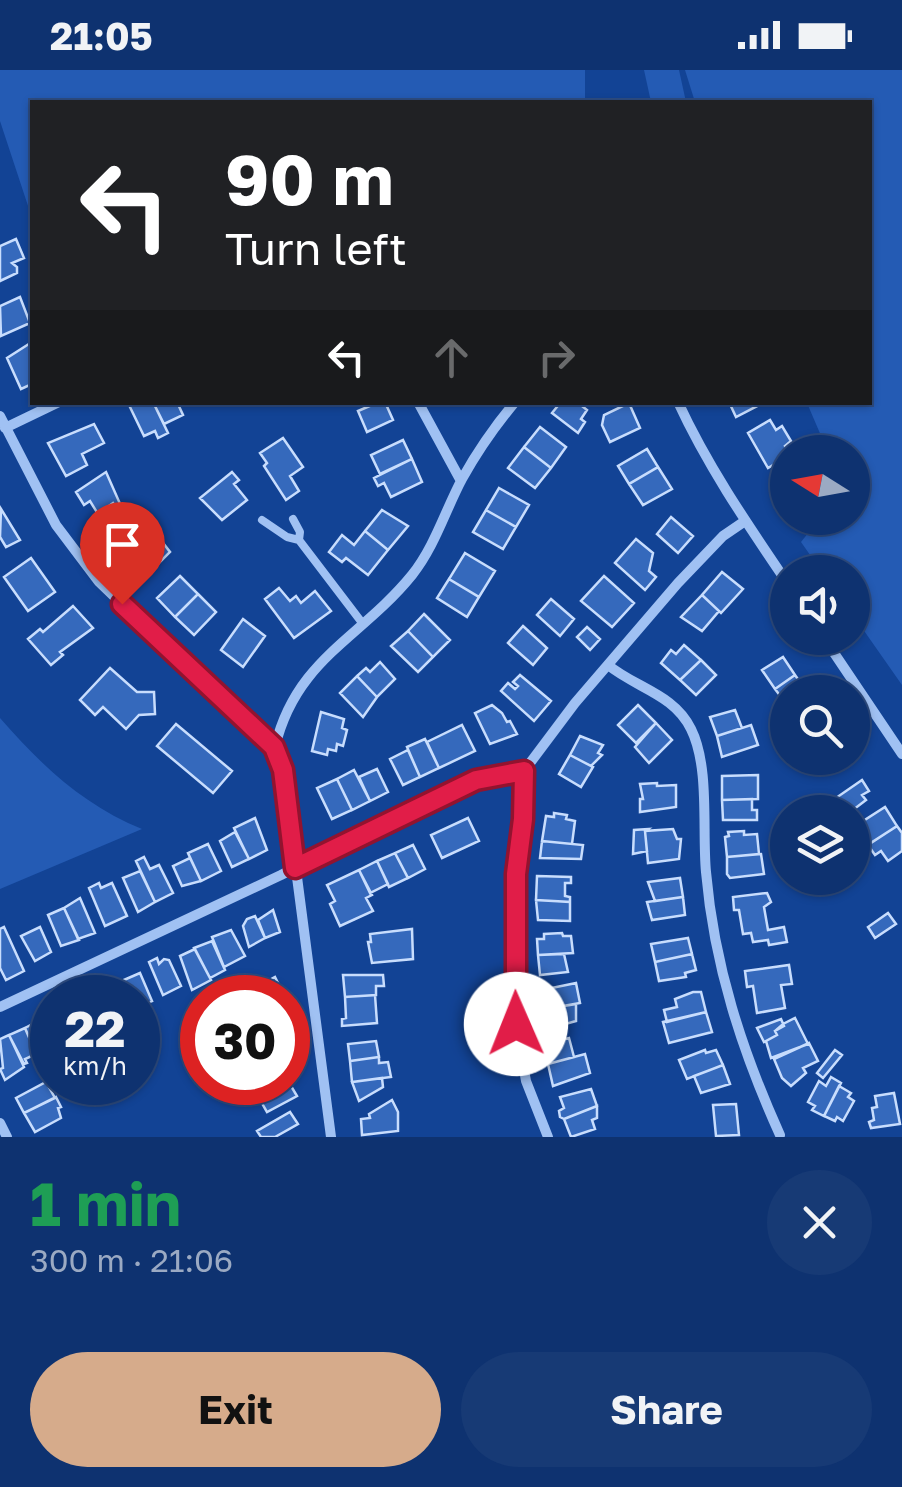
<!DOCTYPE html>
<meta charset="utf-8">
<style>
:root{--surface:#0e3270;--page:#173a75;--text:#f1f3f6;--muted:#9baac3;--line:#2e4d83;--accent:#d6ab8b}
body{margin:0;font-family:"Golos Text",sans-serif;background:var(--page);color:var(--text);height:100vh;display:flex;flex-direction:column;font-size:38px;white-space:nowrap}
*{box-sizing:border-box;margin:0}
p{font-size:32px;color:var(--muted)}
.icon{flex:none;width:55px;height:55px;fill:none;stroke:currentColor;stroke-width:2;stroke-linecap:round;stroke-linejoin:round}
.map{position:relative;height:1067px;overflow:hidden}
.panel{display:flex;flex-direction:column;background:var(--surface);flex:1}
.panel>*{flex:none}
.banner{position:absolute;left:30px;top:30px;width:842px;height:305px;border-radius:0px;box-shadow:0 2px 8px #0004,0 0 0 2px var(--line);background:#202124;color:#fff;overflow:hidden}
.needle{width:65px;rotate:281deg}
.controls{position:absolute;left:770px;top:365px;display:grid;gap:20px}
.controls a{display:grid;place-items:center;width:100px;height:100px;border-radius:50%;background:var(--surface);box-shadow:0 2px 8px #0004,0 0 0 2px var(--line);font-size:50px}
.speed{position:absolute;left:30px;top:905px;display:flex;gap:20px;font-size:50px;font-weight:700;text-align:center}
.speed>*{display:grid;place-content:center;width:130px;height:130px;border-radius:50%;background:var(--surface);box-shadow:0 2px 8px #0004,0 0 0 2px var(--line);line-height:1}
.speed small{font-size:25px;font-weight:400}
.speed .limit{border:15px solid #d22;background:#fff;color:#111}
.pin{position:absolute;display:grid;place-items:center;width:85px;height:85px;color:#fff;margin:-102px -42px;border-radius:50% 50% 50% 0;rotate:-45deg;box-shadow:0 0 10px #0007}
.pin .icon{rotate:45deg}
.me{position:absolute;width:110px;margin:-55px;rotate:359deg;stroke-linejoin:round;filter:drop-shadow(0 0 8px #0008)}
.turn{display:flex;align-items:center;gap:35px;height:210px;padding:0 30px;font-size:45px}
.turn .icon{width:130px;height:130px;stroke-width:2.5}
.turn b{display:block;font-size:70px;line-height:85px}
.lanes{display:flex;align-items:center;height:95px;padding:0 30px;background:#0003;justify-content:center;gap:50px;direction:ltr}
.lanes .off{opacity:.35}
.round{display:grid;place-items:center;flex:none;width:105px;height:105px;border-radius:52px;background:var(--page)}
.summary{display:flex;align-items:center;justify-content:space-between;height:170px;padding:0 30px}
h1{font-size:60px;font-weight:700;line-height:75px;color:#1e9e55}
.button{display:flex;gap:20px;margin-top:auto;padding:20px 30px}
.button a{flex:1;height:115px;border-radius:60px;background:var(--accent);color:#111;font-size:40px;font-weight:700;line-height:115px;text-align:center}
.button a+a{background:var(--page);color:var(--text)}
.status{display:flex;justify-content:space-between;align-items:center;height:70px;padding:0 50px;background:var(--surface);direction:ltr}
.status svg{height:28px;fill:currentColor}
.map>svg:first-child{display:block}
</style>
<div class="status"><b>21:05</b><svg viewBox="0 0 49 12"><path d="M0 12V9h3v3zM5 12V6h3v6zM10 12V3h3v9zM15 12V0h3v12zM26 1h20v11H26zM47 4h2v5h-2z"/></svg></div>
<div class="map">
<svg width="902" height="1067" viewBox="0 0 902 1067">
<rect width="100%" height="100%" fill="#124395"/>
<path fill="#245bb4" d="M 0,0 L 585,0 L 585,32 L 32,32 L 32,148 L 0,51 Z
M 644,0 L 679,0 L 686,32 L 651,32 Z
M 685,0 L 902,0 L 902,615 L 853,545 L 852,502 L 822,502 L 801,472 L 820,448 L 852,448 L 852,382 L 828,382 L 807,333 L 870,332 L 870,32 L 695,32 Z
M 0,648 C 41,695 83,735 142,759 L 0,819 Z"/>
<path fill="#3569bc" stroke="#c8ddfd" stroke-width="2.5" d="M 16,169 L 24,188 L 12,193 L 17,197 L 17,203 L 0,211 L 0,176 Z
M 20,227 L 30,253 L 1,266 L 0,236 Z
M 32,272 L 32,314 L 21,319 L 7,288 Z
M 134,332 L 153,332 L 168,363 L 158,368 L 155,361 L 144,366 L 129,335 Z
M 153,332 L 177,332 L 183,345 L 164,354 Z
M 379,332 L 385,332 L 393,350 L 367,362 L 358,341 Z
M 561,332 L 577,332 L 587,340 L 581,349 L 585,352 L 578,363 L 552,343 Z
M 729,332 L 765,332 L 736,347 Z
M 629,333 L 640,358 L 610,372 L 602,355 L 604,345 Z
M 770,350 L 776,360 L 782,356 L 791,371 L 785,376 L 789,382 L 788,386 L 768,398 L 748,363 Z
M 94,354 L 104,373 L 82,384 L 87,395 L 66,406 L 48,373 Z
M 540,357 L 566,377 L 551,398 L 524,377 Z
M 283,368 L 303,397 L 290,406 L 299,421 L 286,430 L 264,396 L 267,393 L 260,383 Z
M 403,370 L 412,389 L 380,404 L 371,385 Z
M 524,377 L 551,398 L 535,418 L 508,398 Z
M 647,379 L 658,397 L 629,414 L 618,396 Z
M 412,389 L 422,412 L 391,427 L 384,413 L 378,416 L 374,408 Z
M 658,397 L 672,419 L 643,435 L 629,414 Z
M 106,402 L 121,436 L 117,439 L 113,433 L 98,444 L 90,431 L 84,435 L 76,422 Z
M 232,402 L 239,410 L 234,414 L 247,430 L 222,450 L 200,428 Z
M 499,418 L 529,435 L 516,457 L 486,440 Z
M 1,439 L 20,470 L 6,477 L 0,467 Z
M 382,440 L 408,456 L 388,480 L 365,461 Z
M 486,440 L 516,457 L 503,479 L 473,462 Z
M 139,442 L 153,460 L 121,485 L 107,467 Z
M 671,447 L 693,466 L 678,483 L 657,464 Z
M 153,460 L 170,482 L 151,501 L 148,498 L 138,506 L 121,485 Z
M 365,461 L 388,480 L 368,505 L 346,488 L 342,492 L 329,482 L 342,465 L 354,475 Z
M 636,469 L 653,483 L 649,501 L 656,507 L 645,520 L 615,493 Z
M 465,483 L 495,501 L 479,527 L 449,509 Z
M 31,488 L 55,522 L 28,541 L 4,507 Z
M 722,502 L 743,519 L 721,543 L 702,525 Z
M 180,506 L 198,524 L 175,547 L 157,528 Z
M 604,506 L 634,533 L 612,557 L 581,531 Z
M 449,509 L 479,527 L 467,547 L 437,528 Z
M 279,518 L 290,531 L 296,526 L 301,533 L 315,521 L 331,541 L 294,568 L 265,529 Z
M 198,524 L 216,542 L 194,565 L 175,547 Z
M 702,525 L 719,541 L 702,561 L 681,547 Z
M 551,529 L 574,549 L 560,566 L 537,545 Z
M 73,536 L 93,558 L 60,582 L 63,585 L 51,595 L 28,569 L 40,559 L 43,562 Z
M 424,544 L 450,570 L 433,587 L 408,561 Z
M 243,549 L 265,566 L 243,597 L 221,580 Z
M 523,556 L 547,578 L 533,595 L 508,573 Z
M 587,557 L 600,569 L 590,580 L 577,567 Z
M 408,561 L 433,587 L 418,602 L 391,576 Z
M 684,575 L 701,590 L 680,610 L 661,593 L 671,580 L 676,584 Z
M 783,587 L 795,605 L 775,619 L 762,600 Z
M 701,590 L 716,605 L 696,625 L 680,610 Z
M 380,592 L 395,609 L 377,627 L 357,606 L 366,598 L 370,602 Z
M 110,598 L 137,622 L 154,622 L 155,644 L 139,645 L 126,659 L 103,637 L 95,645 L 80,630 Z
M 520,605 L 551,631 L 534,651 L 501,621 L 508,613 L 515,619 L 518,616 L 513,612 Z
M 795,605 L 807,622 L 788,622 L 788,636 L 775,619 Z
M 357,606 L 377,627 L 363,647 L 340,623 Z
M 492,635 L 502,643 L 507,652 L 510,651 L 517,664 L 490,674 L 475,643 Z
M 638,635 L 656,653 L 636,673 L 618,655 Z
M 735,640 L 742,658 L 717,666 L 710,647 Z
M 321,642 L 344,649 L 342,658 L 347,660 L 343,676 L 337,674 L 336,681 L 328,679 L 327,685 L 312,681 Z
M 656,653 L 672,670 L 649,693 L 635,677 Z
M 176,654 L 232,701 L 213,723 L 157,676 Z
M 462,655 L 475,681 L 439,698 L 427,672 Z
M 751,655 L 758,675 L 722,687 L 717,666 Z
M 580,666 L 603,675 L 598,683 L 602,685 L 591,696 L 570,685 Z
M 425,669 L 439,698 L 420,707 L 407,677 Z
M 408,680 L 420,707 L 403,715 L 390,689 Z
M 570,685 L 593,697 L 581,717 L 559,704 Z
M 377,699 L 388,722 L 370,731 L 359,707 Z
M 354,700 L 370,731 L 352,740 L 337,709 Z
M 758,705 L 758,729 L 722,730 L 722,706 Z
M 337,709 L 352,740 L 332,749 L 317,718 Z
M 862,710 L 869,721 L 862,725 L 866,730 L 853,740 L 846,734 L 839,739 L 833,730 Z
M 657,713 L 657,716 L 676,715 L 676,737 L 640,742 L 640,729 L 643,729 L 640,714 Z
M 752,729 L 752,740 L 757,740 L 757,750 L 723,750 L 722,730 Z
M 885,737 L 897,756 L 869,774 L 857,755 Z
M 554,743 L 567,745 L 566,749 L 575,751 L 572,774 L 542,771 L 546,746 L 554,747 Z
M 255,748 L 267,780 L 249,789 L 234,758 Z
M 468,748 L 479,771 L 442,788 L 431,765 Z
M 897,756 L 902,763 L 902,781 L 888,791 L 881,781 L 875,785 L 868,775 Z
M 648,759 L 645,761 L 647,781 L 633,784 L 634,760 Z
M 673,759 L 677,769 L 681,769 L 679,789 L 648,793 L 645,761 Z
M 744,761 L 744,765 L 757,764 L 759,784 L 727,787 L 725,767 L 729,766 L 728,762 Z
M 235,762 L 249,789 L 232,797 L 220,771 Z
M 542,771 L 583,775 L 581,789 L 540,788 Z
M 208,774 L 221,801 L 201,811 L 188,783 Z
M 413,775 L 425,799 L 408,808 L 395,783 Z
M 395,783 L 408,808 L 389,817 L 377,791 Z
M 761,784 L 764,804 L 730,808 L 727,804 L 727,787 Z
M 144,787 L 150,799 L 159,795 L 173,823 L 155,832 L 136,791 Z
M 190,788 L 201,811 L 182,816 L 173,796 Z
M 377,791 L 388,814 L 370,823 L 359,800 Z
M 359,800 L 372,825 L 366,828 L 373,841 L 340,856 L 330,834 L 335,831 L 327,815 Z
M 140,801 L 155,832 L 138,842 L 123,808 Z
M 537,806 L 571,807 L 571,813 L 565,813 L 565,826 L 570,827 L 570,832 L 536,830 Z
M 680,808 L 683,827 L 655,831 L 648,812 Z
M 99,813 L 101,818 L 112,813 L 127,846 L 105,856 L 89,818 Z
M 767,823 L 771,832 L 764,837 L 768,860 L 784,857 L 787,872 L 769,875 L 768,870 L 753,872 L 751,863 L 743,864 L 739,840 L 734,840 L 733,827 Z
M 683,827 L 685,845 L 652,850 L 647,832 Z
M 80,828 L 95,863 L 78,869 L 64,838 Z
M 536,830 L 570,832 L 570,851 L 538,850 Z
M 64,838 L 79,870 L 61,876 L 48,845 Z
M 273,840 L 280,862 L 265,868 L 258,850 Z
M 888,843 L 896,854 L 875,868 L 868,857 Z
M 255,846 L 265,868 L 249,877 L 243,856 L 247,849 Z
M 4,857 L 24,901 L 6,910 L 0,898 L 0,859 Z
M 40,857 L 51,882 L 35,891 L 21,866 Z
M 412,859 L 413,889 L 372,893 L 368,872 L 371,872 L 370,864 Z
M 231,860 L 245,886 L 224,897 L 212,867 Z
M 562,863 L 563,866 L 571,866 L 573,883 L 538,885 L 537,869 L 544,869 L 544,864 Z
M 688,868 L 692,884 L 655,892 L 651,874 Z
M 212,871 L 225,900 L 210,908 L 194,878 Z
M 195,879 L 211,910 L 192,920 L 180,886 Z
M 564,884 L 568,902 L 540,905 L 538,885 Z
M 692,884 L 696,900 L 685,903 L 686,907 L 659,911 L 655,892 Z
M 157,888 L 159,894 L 164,889 L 169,890 L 181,916 L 163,925 L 149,892 Z
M 789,895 L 792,914 L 781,915 L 785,938 L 757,943 L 753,916 L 747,917 L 745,901 Z
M 140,903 L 152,931 L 142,935 L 145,941 L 138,944 L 138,928 L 124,928 L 117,913 Z
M 343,905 L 383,905 L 384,916 L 376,916 L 376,925 L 345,927 Z
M 275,907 L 283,923 L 275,928 L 247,928 L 244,924 Z
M 576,913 L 580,933 L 540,940 L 537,921 Z
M 693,922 L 701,922 L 706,942 L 667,952 L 664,940 L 677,937 L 675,929 Z
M 375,925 L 377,953 L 342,956 L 342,949 L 346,948 L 345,927 Z
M 576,934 L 576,951 L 544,960 L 540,940 Z
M 706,942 L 712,962 L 669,973 L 663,952 Z
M 795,948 L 808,974 L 771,988 L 766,971 L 777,965 L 775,961 L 783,954 Z
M 781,949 L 784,956 L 775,961 L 777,965 L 764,972 L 757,958 Z
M 40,950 L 52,983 L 38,988 L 25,958 Z
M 25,958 L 36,984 L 25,989 L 27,993 L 24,994 L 9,965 Z
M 9,965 L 24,997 L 5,1010 L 0,999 L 3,998 L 0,969 Z
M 569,968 L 574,987 L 548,994 L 543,975 Z
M 376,971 L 379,987 L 350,991 L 348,974 Z
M 809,973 L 818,991 L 803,998 L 806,1003 L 791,1016 L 782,1008 L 774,989 Z
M 705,980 L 706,983 L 716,980 L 723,995 L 687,1009 L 679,990 Z
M 835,980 L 842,985 L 823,1008 L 817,1003 Z
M 585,984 L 590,1003 L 553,1016 L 548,994 Z
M 379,987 L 379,993 L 388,992 L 391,1007 L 352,1012 L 350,991 Z
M 723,995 L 730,1014 L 701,1023 L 694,1006 Z
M 831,1007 L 841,1013 L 824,1046 L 812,1040 L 815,1036 L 808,1032 L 819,1011 L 826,1016 Z
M 382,1008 L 383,1017 L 359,1031 L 352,1012 Z
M 288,1011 L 297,1026 L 267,1042 L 259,1028 Z
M 46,1012 L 55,1028 L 24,1043 L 16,1028 Z
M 255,1012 L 286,1012 L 259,1028 L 251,1015 Z
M 839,1016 L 851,1023 L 848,1027 L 854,1031 L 843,1051 L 837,1047 L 835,1051 L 824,1046 Z
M 591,1019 L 597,1036 L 564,1049 L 560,1047 L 559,1041 L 564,1038 L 560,1027 Z
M 894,1023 L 900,1054 L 871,1058 L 869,1052 L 874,1050 L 872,1038 L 877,1037 L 875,1026 Z
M 56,1027 L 61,1037 L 58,1038 L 61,1048 L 35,1062 L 24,1043 Z
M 392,1030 L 398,1042 L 398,1061 L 362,1065 L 361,1049 L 370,1048 L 369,1044 Z
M 736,1034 L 739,1065 L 716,1066 L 713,1035 Z
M 597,1036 L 597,1048 L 592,1050 L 595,1059 L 571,1067 L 564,1049 Z
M 290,1042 L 298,1054 L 275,1067 L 261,1067 L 257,1061 Z"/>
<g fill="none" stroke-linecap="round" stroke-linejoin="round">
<path stroke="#a0c1f3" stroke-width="8" d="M 293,449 L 300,462 L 299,470
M 262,450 L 287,467 L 299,470 L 363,554"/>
<path stroke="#a0c1f3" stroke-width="10" d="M 418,332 L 461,411
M 678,332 C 708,397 748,455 788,514
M 0,346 L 56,455 L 99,512 L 238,646 L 275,677 L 283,700 L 331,1067
M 5,358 L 59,332
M 824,568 L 902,684
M 608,595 C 636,618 674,624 691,659 C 710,697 702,760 706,802 C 714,895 742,981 780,1065
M 275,677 C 296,589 360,569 412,505 C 435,476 445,441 462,409 C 477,382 495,356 515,332
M 0,937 L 281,805 L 403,743 L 476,710 L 524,701
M 0,1053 L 7,1067
M 548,1067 L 526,1011 L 516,954 L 516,804 L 523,749 L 524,701 L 575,633 L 678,513 L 723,466 L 745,451"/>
</g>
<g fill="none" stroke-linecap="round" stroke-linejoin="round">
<g stroke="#92132f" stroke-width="25">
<path id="route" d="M 122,534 L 274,677 L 283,700 L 295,798 L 476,710 L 524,701 L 523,749 L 516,804 L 516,954"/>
</g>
<use href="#route" stroke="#e11d48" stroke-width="18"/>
</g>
</svg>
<div class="controls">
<a><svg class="needle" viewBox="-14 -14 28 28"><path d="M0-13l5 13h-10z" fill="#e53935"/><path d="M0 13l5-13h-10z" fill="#9baac3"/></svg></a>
<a><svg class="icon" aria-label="sound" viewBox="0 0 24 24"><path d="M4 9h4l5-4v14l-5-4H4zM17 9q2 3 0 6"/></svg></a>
<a><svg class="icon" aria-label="search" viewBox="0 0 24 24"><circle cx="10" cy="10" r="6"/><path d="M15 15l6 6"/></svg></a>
<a><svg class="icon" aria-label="layers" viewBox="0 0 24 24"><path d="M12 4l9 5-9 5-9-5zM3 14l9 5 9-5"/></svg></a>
</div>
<div class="speed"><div>22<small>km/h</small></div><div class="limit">30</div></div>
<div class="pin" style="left:122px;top:534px;background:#d93025"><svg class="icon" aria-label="arrive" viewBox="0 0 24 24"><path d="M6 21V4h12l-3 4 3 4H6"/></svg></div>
<svg class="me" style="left:516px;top:954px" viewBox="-20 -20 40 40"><circle r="19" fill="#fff"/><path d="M0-13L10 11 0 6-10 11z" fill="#e11d48"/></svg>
<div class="banner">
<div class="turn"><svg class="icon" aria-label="left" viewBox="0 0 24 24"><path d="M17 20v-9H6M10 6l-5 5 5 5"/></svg><div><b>90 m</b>Turn left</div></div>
<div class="lanes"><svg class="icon" aria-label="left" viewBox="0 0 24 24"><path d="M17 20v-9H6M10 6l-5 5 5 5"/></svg><svg class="icon off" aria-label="ahead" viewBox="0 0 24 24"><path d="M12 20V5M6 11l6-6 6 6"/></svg><svg class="icon off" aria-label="right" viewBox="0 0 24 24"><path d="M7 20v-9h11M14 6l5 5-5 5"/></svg></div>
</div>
</div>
<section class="panel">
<div class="summary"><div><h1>1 min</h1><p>300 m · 21:06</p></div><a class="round"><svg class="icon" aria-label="close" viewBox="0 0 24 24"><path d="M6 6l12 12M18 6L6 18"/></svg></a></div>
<div class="button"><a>Exit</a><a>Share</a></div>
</section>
